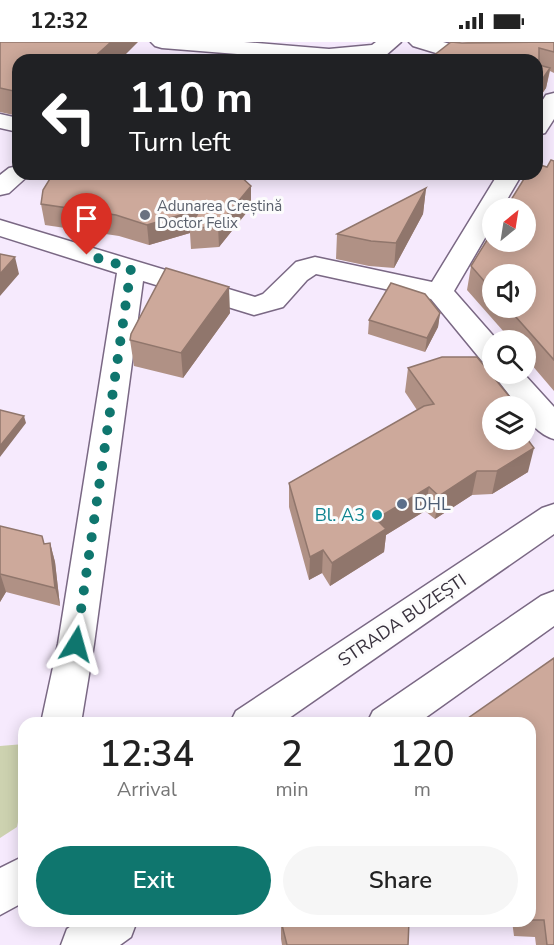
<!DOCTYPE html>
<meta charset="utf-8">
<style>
:root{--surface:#fff;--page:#f6f6f6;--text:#222;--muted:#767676;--accent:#0f766e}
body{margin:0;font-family:"Nunito Sans",sans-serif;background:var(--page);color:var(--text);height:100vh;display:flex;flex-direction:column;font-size:22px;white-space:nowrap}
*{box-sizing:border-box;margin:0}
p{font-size:20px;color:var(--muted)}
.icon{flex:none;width:33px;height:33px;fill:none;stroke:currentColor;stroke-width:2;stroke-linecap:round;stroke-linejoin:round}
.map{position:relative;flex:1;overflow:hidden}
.side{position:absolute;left:18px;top:675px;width:518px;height:210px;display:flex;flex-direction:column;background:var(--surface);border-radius:18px;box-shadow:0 3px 15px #0003}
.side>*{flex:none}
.top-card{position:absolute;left:12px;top:12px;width:531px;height:126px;border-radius:18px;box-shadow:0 3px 15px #0003;background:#202124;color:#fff;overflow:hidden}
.needle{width:39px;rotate:30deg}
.buttons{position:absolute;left:482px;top:156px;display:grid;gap:12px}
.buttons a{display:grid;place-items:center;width:54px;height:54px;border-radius:50%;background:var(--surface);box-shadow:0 3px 15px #0003;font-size:30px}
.pin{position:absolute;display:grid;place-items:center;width:51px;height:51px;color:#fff;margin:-62px -26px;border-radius:50% 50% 50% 0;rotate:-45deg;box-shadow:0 0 6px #0007}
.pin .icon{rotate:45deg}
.me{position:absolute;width:66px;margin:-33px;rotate:8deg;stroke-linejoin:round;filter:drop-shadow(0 0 4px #0008)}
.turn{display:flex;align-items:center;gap:21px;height:126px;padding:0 18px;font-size:27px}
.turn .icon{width:78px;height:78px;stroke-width:2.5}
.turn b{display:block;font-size:42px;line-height:51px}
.eta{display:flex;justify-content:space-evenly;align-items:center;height:102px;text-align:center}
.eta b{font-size:36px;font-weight:600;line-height:42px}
.primary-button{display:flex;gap:12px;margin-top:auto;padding:12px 18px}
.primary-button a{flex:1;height:69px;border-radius:36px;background:var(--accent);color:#fff;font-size:24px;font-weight:600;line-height:69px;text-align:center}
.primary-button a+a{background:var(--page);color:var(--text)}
.status{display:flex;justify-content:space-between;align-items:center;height:42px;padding:0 30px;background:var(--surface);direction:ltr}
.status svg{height:16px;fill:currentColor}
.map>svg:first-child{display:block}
</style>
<div class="status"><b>12:32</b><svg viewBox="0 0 49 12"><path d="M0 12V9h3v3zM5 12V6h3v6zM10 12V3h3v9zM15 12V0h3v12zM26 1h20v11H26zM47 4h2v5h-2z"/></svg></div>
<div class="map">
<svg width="554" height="903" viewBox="0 0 554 903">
<rect width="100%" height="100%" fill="#f6eafd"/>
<path fill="#cdd2b0" d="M 24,702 L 24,751 L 17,785 L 0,796 L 0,704 Z"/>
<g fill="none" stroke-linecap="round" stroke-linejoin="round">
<g stroke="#7a6884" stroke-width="3">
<path id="minor" d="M 151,0 L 244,0 L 329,7 L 372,3 L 376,0 L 401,0 L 385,14 L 346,18 L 311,18 L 162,6 L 155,4 Z
M 409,0 L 443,0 L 490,13 L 493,18 L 459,18 L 413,4 Z
M 554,51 L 554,77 L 545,91 L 537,93 L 537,67 L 546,53 Z
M 0,72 L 18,76 L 18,90 L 0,86 Z
M 18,124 L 18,132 L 30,132 L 9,151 L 0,153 L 0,133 L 9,126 Z
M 498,132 L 522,132 L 502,166 L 492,166 L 492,184 L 454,249 L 497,298 L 492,298 L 492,322 L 482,319 L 431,257 L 316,232 L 307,238 L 283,265 L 254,273 L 143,239 L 94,602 L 81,681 L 41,681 L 58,602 L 117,231 L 0,194 L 0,178 L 255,255 L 263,252 L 296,220 L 315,215 L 432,240 Z
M 493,332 L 524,332 L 554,365 L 554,397 C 540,393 525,379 525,364 L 518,364 Z"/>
</g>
<g stroke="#7a6884" stroke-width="3">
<path id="major" d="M 554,462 L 554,492 L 282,681 L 230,681 L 236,669 L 542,466 Z
M 554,549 L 554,584 L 418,681 L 367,681 L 373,669 L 541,554 Z
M 24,814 L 24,860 L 0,873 L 0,826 Z
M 78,879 L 137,879 L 131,895 L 120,903 L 61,903 L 67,887 Z"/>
</g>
<use href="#minor" fill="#fff" fill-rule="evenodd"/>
<use href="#major" fill="#fff" fill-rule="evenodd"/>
</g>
<path fill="#b09185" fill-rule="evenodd" d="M 0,0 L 137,1 L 18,18 L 18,74 L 0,70 Z
M 468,0 L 554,0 L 554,31 L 550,29 L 546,46 L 537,59 L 537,18 L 462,1 Z
M 554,119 L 554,349 L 525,315 L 525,298 L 511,298 L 467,248 L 471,224 L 547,125 ZM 492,232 L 525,266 L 492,266 Z
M 244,138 L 251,144 L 251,165 L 219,205 L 191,207 L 190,191 L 149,203 L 119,194 L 45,183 L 41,162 Z
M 426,146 L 423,172 L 394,226 L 369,224 L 336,217 L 337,192 Z
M 230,271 L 183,336 L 134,324 L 130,298 Z
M 440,271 L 438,285 L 425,310 L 368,292 L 369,278 Z
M 408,326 L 528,430 L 492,452 L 472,453 L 435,477 L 425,469 L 386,493 L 384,510 L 330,544 L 322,531 L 309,538 L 289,465 L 289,441 L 417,368 L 405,350 Z
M 0,484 L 44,502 L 50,501 L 55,520 L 60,564 L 6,550 L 0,560 Z
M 554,616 L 554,903 L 536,903 L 535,895 L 514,894 L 512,879 L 530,879 L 530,681 Z
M 281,879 L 408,903 L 282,903 L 281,897 Z"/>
<path fill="#90766c" d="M 111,0 L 138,0 L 120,18 L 91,18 Z
M 550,26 L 546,46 L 537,59 L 537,45 Z
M 15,56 L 18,56 L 18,69 Z
M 234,132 L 249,132 L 234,149 Z
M 251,144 L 251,165 L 219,205 L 218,184 Z
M 426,146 L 423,172 L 394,226 L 396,201 Z
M 200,167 L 190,187 L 190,191 L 149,203 L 147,183 Z
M 15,215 L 19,232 L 0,254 L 0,232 Z
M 229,245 L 230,271 L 183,336 L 181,311 Z
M 440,271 L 438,285 L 425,310 L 427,296 Z
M 24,374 L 26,381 L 0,415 L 0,404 Z
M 528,378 L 525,392 L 525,379 Z
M 534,406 L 528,430 L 492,452 L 497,429 Z
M 477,429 L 472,453 L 435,477 L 439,454 Z
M 429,445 L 425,469 L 386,493 L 384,510 L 330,544 L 332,521 L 376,477 Z
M 50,501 L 55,520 L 60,564 L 55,546 Z
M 323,508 L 322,531 L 309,538 L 310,515 Z
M 0,531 L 6,550 L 0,560 Z"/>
<path fill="#cda99b" stroke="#90766c" stroke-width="1.5" d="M 0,0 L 111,0 L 91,18 L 18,18 L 18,56 L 15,56 L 14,49 L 0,46 Z
M 451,0 L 462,1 L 554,0 L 554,10 L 539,6 L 539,23 L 550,26 L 537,45 L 537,18 L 428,18 Z
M 551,118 L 554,119 L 554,318 L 508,266 L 525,266 L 525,232 L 492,232 L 492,248 L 471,224 L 492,190 L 492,200 L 525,200 L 525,166 L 506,166 L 527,132 L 537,132 L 537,122 L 547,125 Z
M 55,132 L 238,132 L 251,144 L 218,184 L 190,187 L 200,167 L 147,183 L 116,173 L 41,162 L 43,148 L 51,135 Z
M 426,146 L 396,201 L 371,199 L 337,192 Z
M 0,212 L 15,215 L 0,232 Z
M 166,226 L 229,245 L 181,311 L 130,298 L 131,292 Z
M 391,241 L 425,252 L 440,271 L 427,296 L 369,278 Z
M 442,315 L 477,315 L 517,364 L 492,364 L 492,398 L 525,398 L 525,394 L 534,406 L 497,429 L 477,429 L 439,454 L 429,445 L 376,477 L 386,487 L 332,521 L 323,508 L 310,515 L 289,441 L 424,364 L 434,362 L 408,326 Z
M 0,368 L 24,374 L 0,404 Z
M 0,484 L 42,494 L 44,502 L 50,501 L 55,546 L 0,532 Z
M 554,616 L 554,903 L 547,903 L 544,878 L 530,878 L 530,681 L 461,681 Z
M 281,879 L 409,879 L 408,903 L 287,903 Z"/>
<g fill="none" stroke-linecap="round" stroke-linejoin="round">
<path stroke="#0f766e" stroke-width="10" stroke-dasharray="0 18" d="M 76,602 L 131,226 L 87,213"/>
</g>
<circle fill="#6b7280" stroke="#fcfcfc" stroke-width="2" cx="145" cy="173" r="6"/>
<circle fill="#5c6f8a" stroke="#fcfcfc" stroke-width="2" cx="402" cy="462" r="6"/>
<circle fill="#0f9aa8" stroke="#fcfcfc" stroke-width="2" cx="377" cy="473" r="6"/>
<g text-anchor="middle" stroke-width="6" stroke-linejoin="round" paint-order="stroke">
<g font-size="15" fill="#5b616d" stroke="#fcfcfc" text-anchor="start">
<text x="157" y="169">Adunarea Creștină<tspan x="157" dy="17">Doctor Felix</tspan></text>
</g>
<g font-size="18" fill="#4e5e75" stroke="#fcfcfc" text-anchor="start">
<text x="414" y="468">DHL</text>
</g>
<g font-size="18" fill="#0d838f" stroke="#fcfcfc" text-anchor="end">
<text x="365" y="479">Bl. A3</text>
</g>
<g font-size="18" fill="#39323e" stroke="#fcfcfc">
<text transform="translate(402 578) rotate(-34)" y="6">STRADA BUZEȘTI</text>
</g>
</g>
</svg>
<div class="buttons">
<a><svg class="needle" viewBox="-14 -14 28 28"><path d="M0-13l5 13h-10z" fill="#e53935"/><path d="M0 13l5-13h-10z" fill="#767676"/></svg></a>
<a><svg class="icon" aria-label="sound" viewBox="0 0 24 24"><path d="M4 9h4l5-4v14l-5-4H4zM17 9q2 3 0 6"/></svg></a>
<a><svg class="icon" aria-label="search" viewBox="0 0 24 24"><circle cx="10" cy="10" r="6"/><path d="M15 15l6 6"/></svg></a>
<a><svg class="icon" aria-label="layers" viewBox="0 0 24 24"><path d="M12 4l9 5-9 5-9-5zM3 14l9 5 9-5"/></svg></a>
</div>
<div class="pin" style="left:87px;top:213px;background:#d93025"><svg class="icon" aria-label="arrive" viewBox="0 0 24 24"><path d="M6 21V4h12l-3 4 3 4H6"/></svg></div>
<svg class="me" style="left:76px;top:602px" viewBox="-20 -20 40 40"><path d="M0-17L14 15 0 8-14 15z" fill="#0f766e" stroke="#fff" stroke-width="4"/></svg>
<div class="top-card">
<div class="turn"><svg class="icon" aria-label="left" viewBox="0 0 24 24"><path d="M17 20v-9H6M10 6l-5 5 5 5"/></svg><div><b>110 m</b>Turn left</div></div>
</div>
<section class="side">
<div class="eta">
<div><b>12:34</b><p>Arrival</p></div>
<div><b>2</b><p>min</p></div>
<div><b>120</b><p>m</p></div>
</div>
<div class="primary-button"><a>Exit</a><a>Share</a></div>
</section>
</div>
